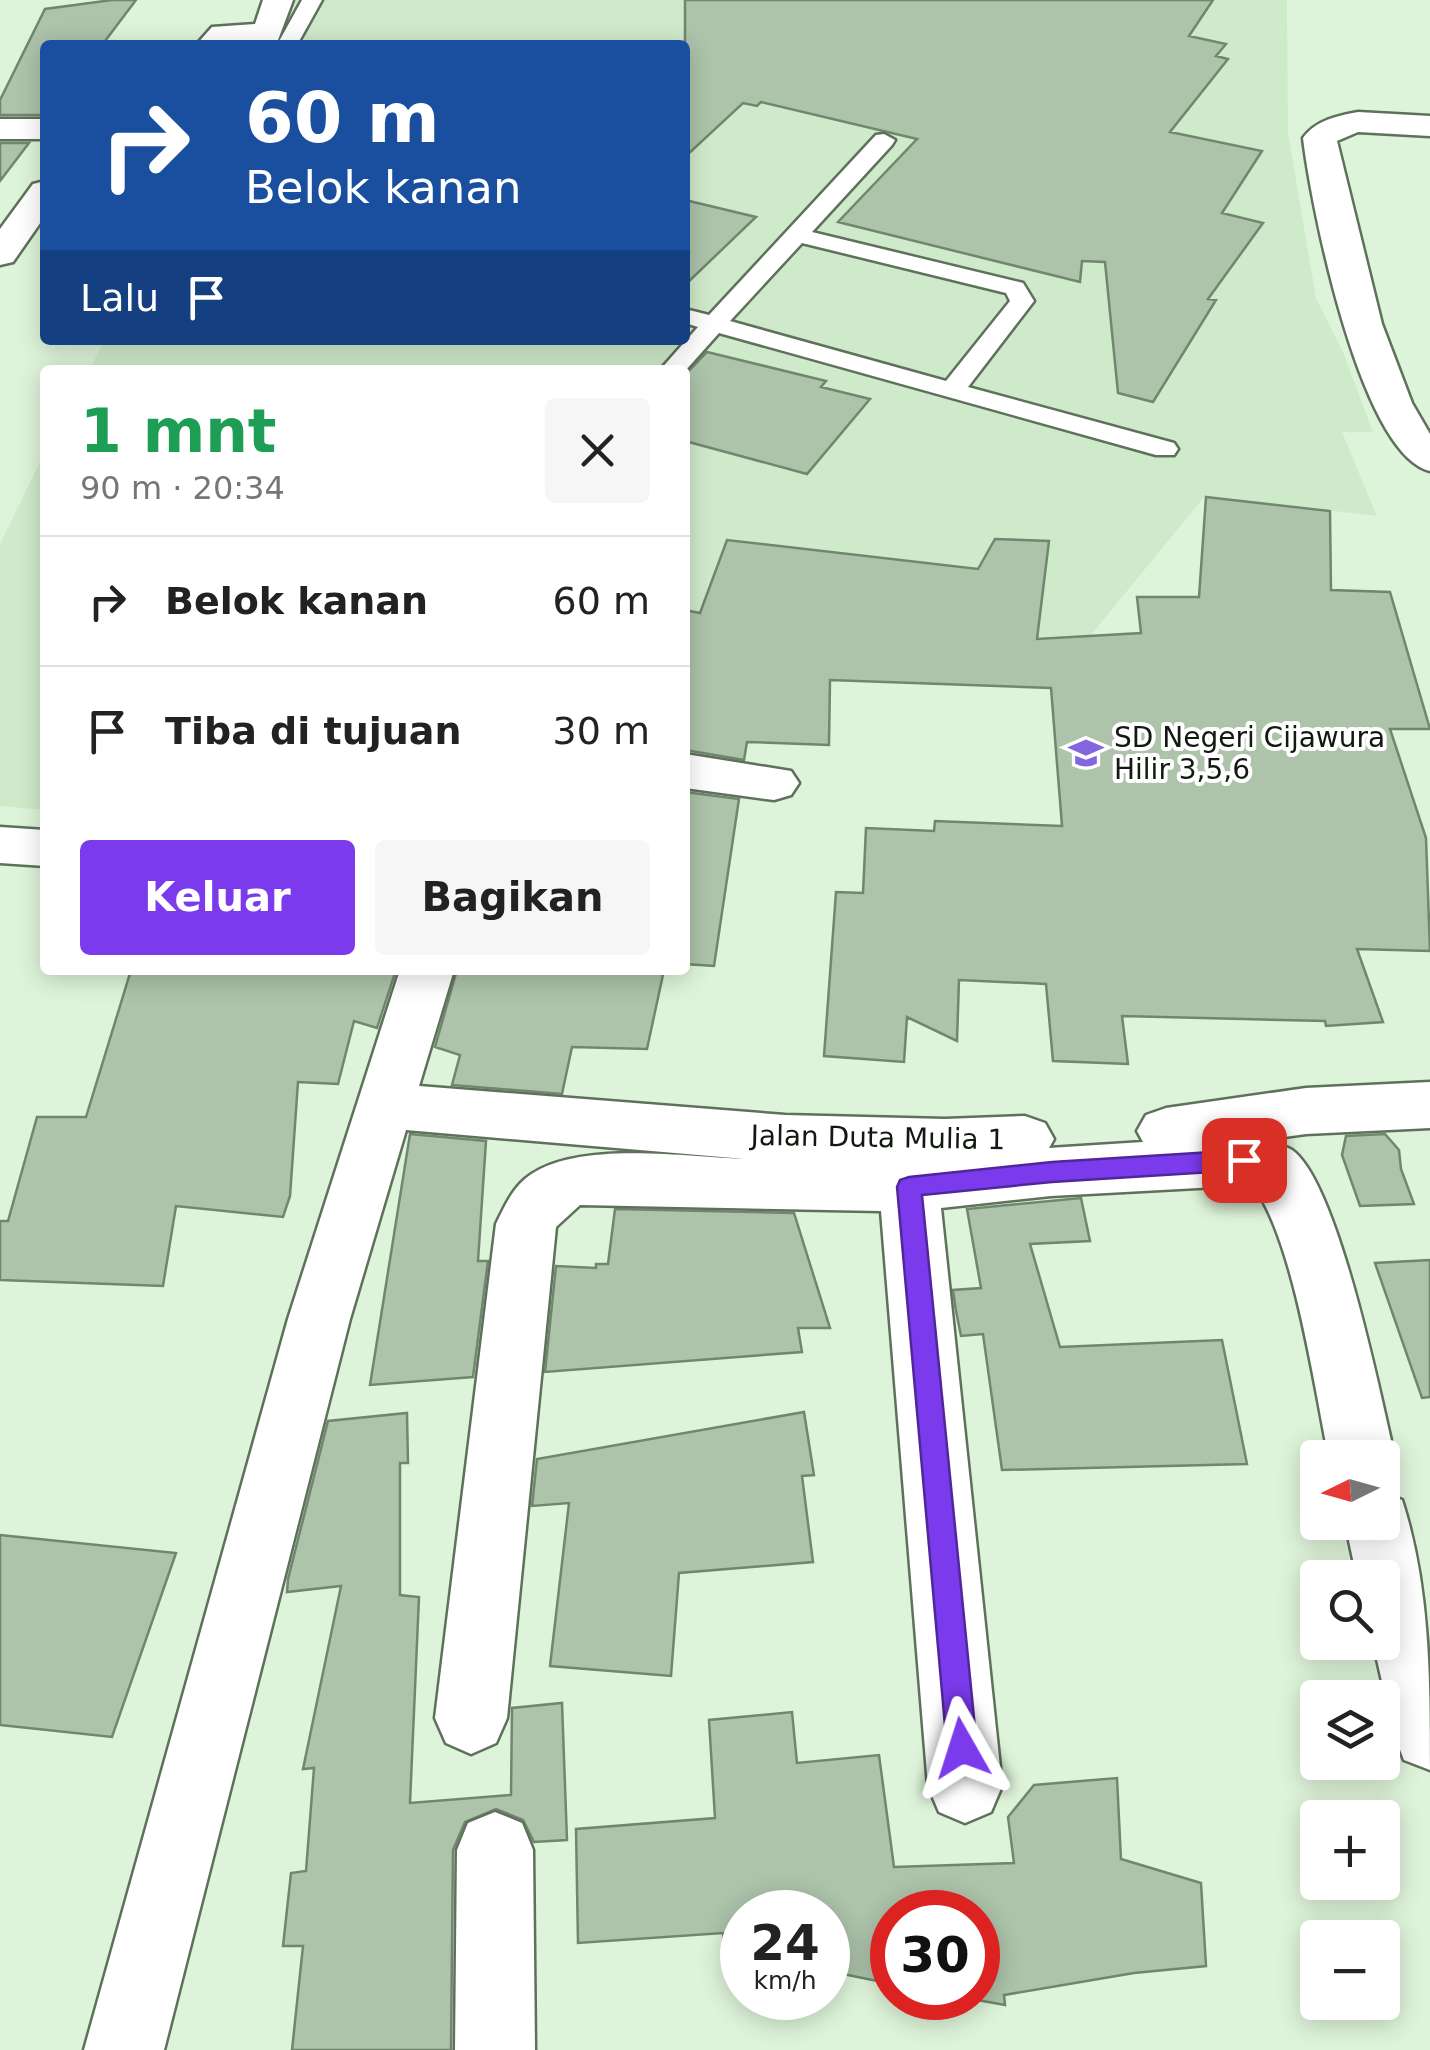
<!DOCTYPE html>
<html lang="id">
<meta charset="utf-8">
<style>
:root{--surface:#fff;--page:#f6f6f6;--text:#222;--muted:#767676;--line:#e0e0e0;--accent:#7c3aed}
body{margin:0;font-family:"DejaVu Sans",sans-serif;background:var(--page);color:var(--text);height:100vh;display:flex;flex-direction:column;font-size:38px;white-space:nowrap}
*{box-sizing:border-box;margin:0}
p{font-size:32px;color:var(--muted)}
.icon{flex:none;width:55px;height:55px;fill:none;stroke:currentColor;stroke-width:2;stroke-linecap:round;stroke-linejoin:round}
.map{position:relative;flex:1;overflow:hidden}
.side{position:absolute;left:40px;top:365px;width:650px;height:610px;display:flex;flex-direction:column;background:var(--surface);border-radius:10px;box-shadow:0 5px 25px #0003}
.side>*{flex:none}
.top-card{position:absolute;left:40px;top:40px;width:650px;height:305px;border-radius:10px;box-shadow:0 5px 25px #0003;background:#1a4fa0;color:#fff;overflow:hidden}
.needle{width:65px;rotate:265deg}
.fabs{position:absolute;left:1300px;top:1440px;display:grid;gap:20px}
.fabs a{display:grid;place-items:center;width:100px;height:100px;border-radius:10px;background:var(--surface);box-shadow:0 5px 25px #0003;font-size:50px}
.speed{position:absolute;left:720px;top:1890px;display:flex;gap:20px;font-size:50px;font-weight:700;text-align:center}
.speed>*{display:grid;place-content:center;width:130px;height:130px;border-radius:50%;background:var(--surface);box-shadow:0 5px 25px #0003;line-height:1}
.speed small{font-size:25px;font-weight:400}
.speed .limit{border:15px solid #d22;background:#fff;color:#111}
.pin{position:absolute;display:grid;place-items:center;width:85px;height:85px;color:#fff;margin:-42px;border-radius:20px;box-shadow:0 5px 15px #0006}
.me{position:absolute;width:110px;margin:-55px;rotate:354deg;stroke-linejoin:round;filter:drop-shadow(0 0 8px #0008)}
.turn{display:flex;align-items:center;gap:35px;height:210px;padding:0 40px;font-size:45px}
.turn .icon{width:130px;height:130px;stroke-width:2.5}
.turn b{display:block;font-size:70px;line-height:85px}
.then{display:flex;align-items:center;height:95px;padding:0 40px;background:#0003;gap:20px;font-size:38px}
.round{display:grid;place-items:center;flex:none;width:105px;height:105px;border-radius:10px;background:var(--page)}
.head{display:flex;align-items:center;justify-content:space-between;height:170px;padding:0 40px}
h1{font-size:60px;font-weight:800;line-height:75px;color:#1e9e55}
.cta{display:flex;gap:20px;margin-top:auto;padding:20px 40px}
.cta a{flex:1;height:115px;border-radius:10px;background:var(--accent);color:#fff;font-size:40px;font-weight:800;line-height:115px;text-align:center}
.cta a+a{background:var(--page);color:var(--text)}
ul{padding:0;list-style:none}
li{display:flex;align-items:center;gap:30px;height:130px;padding:0 40px;border-top:2px solid var(--line)}
li div{flex:1}
li b{display:block;font-size:38px}
li em{font-style:normal}
.map>svg:first-child{display:block}
</style>
<div class="map">
<svg width="1430" height="2050" viewBox="0 0 1430 2050">
<rect width="100%" height="100%" fill="#def4da"/>
<path fill="#cfeaca" d="M 290,0 L 1287,0 L 1288,132 L 1316,298 L 1343,352 L 1373,432 L 1342,432 L 1377,516 L 1205,496 L 1086,641 L 1001,646 L 748,625 L 685,742 L 685,370 L 89,370 L 105,340 L 685,340 L 685,45 L 276,45 Z
M 45,452 L 45,810 L 0,806 L 0,544 Z"/>
<path fill="#adc3aa" stroke="#71866e" stroke-width="2.5" d="M 112,0 L 136,0 L 102,45 L 45,45 L 45,115 L 0,115 L 0,100 L 45,9 Z
M 685,0 L 1213,0 L 1189,36 L 1226,44 L 1216,56 L 1228,59 L 1170,132 L 1262,151 L 1222,213 L 1263,223 L 1208,299 L 1216,300 L 1153,402 L 1118,393 L 1105,262 L 1082,261 L 1080,282 L 838,222 L 917,139 L 761,102 L 757,106 L 743,103 L 685,157 Z
M 0,143 L 29,143 L 0,181 Z
M 685,200 L 756,217 L 685,285 Z
M 707,352 L 826,381 L 821,387 L 870,399 L 807,474 L 685,441 L 685,375 Z
M 1206,497 L 1330,511 L 1331,590 L 1390,592 L 1430,729 L 1390,729 L 1426,838 L 1430,951 L 1357,949 L 1383,1022 L 1326,1026 L 1325,1021 L 1122,1016 L 1128,1064 L 1053,1061 L 1046,984 L 959,980 L 957,1041 L 907,1017 L 904,1062 L 824,1056 L 836,892 L 863,893 L 866,828 L 934,831 L 935,821 L 1062,826 L 1051,688 L 830,680 L 829,745 L 747,742 L 744,760 L 685,750 L 685,610 L 700,613 L 727,540 L 978,569 L 995,539 L 1049,541 L 1037,639 L 1141,633 L 1137,597 L 1199,597 Z
M 685,792 L 739,799 L 714,966 L 685,964 Z
M 131,970 L 396,970 L 377,1028 L 354,1021 L 338,1084 L 298,1082 L 290,1196 L 283,1217 L 176,1206 L 163,1286 L 0,1280 L 0,1221 L 8,1221 L 37,1117 L 86,1117 Z
M 457,970 L 664,970 L 647,1049 L 572,1047 L 562,1094 L 452,1085 L 460,1055 L 435,1047 Z
M 410,1134 L 486,1141 L 478,1261 L 488,1261 L 473,1377 L 370,1385 Z
M 1385,1134 L 1399,1150 L 1401,1169 L 1414,1204 L 1360,1206 L 1342,1155 L 1346,1136 Z
M 1081,1198 L 1090,1241 L 1030,1244 L 1060,1347 L 1222,1340 L 1247,1464 L 1002,1470 L 983,1334 L 961,1336 L 956,1311 L 953,1290 L 981,1288 L 967,1209 Z
M 615,1209 L 794,1213 L 830,1328 L 798,1328 L 802,1352 L 545,1372 L 556,1266 L 596,1268 L 596,1264 L 608,1264 Z
M 1430,1260 L 1430,1397 L 1422,1398 L 1375,1263 Z
M 804,1412 L 814,1475 L 802,1476 L 813,1562 L 679,1573 L 671,1676 L 550,1666 L 569,1503 L 532,1506 L 537,1459 Z
M 407,1413 L 408,1463 L 400,1463 L 400,1595 L 419,1597 L 410,1803 L 511,1795 L 512,1708 L 562,1703 L 567,1840 L 534,1842 L 523,1820 L 496,1809 L 465,1822 L 453,1850 L 451,2050 L 292,2050 L 303,1946 L 283,1946 L 291,1873 L 306,1871 L 314,1768 L 303,1769 L 341,1586 L 287,1592 L 288,1579 L 328,1421 Z
M 0,1535 L 176,1553 L 112,1737 L 0,1725 Z
M 792,1712 L 797,1763 L 879,1755 L 894,1867 L 1014,1863 L 1008,1817 L 1034,1785 L 1117,1778 L 1121,1859 L 1201,1883 L 1206,1966 L 1134,1973 L 1004,1995 L 1005,2005 L 966,1998 L 978,1998 L 978,1912 L 892,1912 L 892,1984 L 828,1971 L 828,1912 L 742,1912 L 742,1956 L 725,1957 L 723,1933 L 578,1943 L 576,1829 L 715,1818 L 709,1720 Z"/>
<g fill="none" stroke-linecap="round" stroke-linejoin="round">
<g stroke="#5e715b" stroke-width="5">
<path id="service" d="M 302,0 L 322,0 L 297,45 L 277,45 Z
M 884,134 L 895,140 L 892,145 L 812,232 L 1023,283 L 1034,301 L 968,387 L 1174,443 L 1178,449 L 1174,455 L 1156,455 L 719,333 L 685,371 L 660,370 L 698,327 L 685,323 L 685,309 L 709,315 L 876,135 ZM 802,243 L 1006,293 L 1010,301 L 946,381 L 730,321 Z"/>
</g>
<g stroke="#5e715b" stroke-width="5">
<path id="minor" d="M 263,0 L 293,0 L 278,40 L 196,45 L 212,27 L 255,24 Z
M 1358,112 L 1430,116 L 1430,136 L 1358,132 L 1337,141 L 1382,324 L 1412,403 L 1430,434 L 1430,471 C 1360,454 1311,205 1303,138 C 1316,120 1337,116 1358,112 Z
M 0,119 L 45,119 L 45,139 L 0,139 Z
M 45,181 L 45,216 L 13,262 L 0,265 L 0,229 L 33,184 Z
M 685,754 L 791,771 L 799,783 L 791,795 L 774,800 L 685,788 Z
M 0,827 L 45,830 L 45,866 L 0,863 Z
M 400,970 L 454,970 L 419,1086 L 785,1115 L 945,1119 L 1025,1116 L 1045,1123 L 1054,1139 L 1049,1148 L 1143,1142 L 1137,1131 L 1146,1115 L 1166,1108 L 1306,1088 L 1430,1082 L 1430,1128 L 1306,1134 L 1263,1140 C 1272,1143 1284,1145 1292,1150 C 1338,1182 1381,1398 1395,1458 L 1382,1480 L 1382,1458 L 1329,1458 C 1314,1386 1294,1241 1253,1185 L 1051,1196 L 941,1208 L 1002,1786 L 991,1812 L 965,1823 L 939,1812 L 928,1786 L 881,1211 L 580,1205 L 556,1227 L 507,1718 L 496,1743 L 471,1754 L 446,1743 L 435,1718 L 496,1224 C 504,1208 511,1191 525,1179 C 572,1139 686,1157 745,1159 L 406,1130 L 350,1319 L 164,2050 L 84,2050 L 288,1319 Z
M 1382,1492 L 1402,1500 C 1430,1586 1430,1679 1430,1770 L 1404,1760 L 1394,1734 L 1373,1642 L 1382,1642 L 1382,1578 L 1357,1578 L 1345,1522 L 1382,1522 Z
M 495,1812 L 522,1823 L 533,1850 L 535,2050 L 455,2050 L 457,1850 L 468,1823 Z"/>
</g>
<use href="#service" fill="#fff" fill-rule="evenodd"/>
<use href="#minor" fill="#fff" fill-rule="evenodd"/>
</g>
<path fill="#7c3aed" stroke="#51269a" stroke-width="2.5" d="M 1244,1150 L 1252,1153 L 1256,1160 L 1252,1167 L 1244,1170 L 1052,1182 L 922,1195 L 977,1748 L 972,1759 L 962,1763 L 951,1759 L 947,1748 L 897,1187 L 900,1180 L 909,1177 L 1052,1162 Z"/>
<defs>
<g id="school-bare" transform="scale(2.7)"><path d="M0-5L7-2L0 1L-7-2ZM-4 1L0 2.5L4 1V4Q0 6-4 4Z" fill="#8465e0" stroke="#fff" stroke-width="2.5" paint-order="stroke"/></g>
</defs>
<g fill-rule="evenodd">
<use href="#school-bare" x="1086" y="753"/>
</g>
<g text-anchor="middle" stroke-width="8" stroke-linejoin="round" paint-order="stroke">
<g font-size="28" fill="#121910" stroke="#fff" text-anchor="start">
<text x="1114" y="747">SD Negeri Cijawura<tspan x="1114" dy="32">Hilir 3,5,6</tspan></text>
</g>
<g font-size="28" fill="#121910" stroke="#fff">
<text transform="translate(878 1137) rotate(1)" y="10">Jalan Duta Mulia 1</text>
</g>
</g>
</svg>
<div class="fabs">
<a><svg class="needle" viewBox="-14 -14 28 28"><path d="M0-13l5 13h-10z" fill="#e53935"/><path d="M0 13l5-13h-10z" fill="#767676"/></svg></a>
<a><svg class="icon" aria-label="search" viewBox="0 0 24 24"><circle cx="10" cy="10" r="6"/><path d="M15 15l6 6"/></svg></a>
<a><svg class="icon" aria-label="layers" viewBox="0 0 24 24"><path d="M12 4l9 5-9 5-9-5zM3 14l9 5 9-5"/></svg></a>
<a>+</a>
<a>−</a>
</div>
<div class="speed"><div>24<small>km/h</small></div><div class="limit">30</div></div>
<div class="pin" style="left:1244px;top:1160px;background:#d93025"><svg class="icon" aria-label="arrive" viewBox="0 0 24 24"><path d="M6 21V4h12l-3 4 3 4H6"/></svg></div>
<svg class="me" style="left:962px;top:1748px" viewBox="-20 -20 40 40"><path d="M0-17L14 15 0 8-14 15z" fill="#7c3aed" stroke="#fff" stroke-width="4"/></svg>
<div class="top-card">
<div class="turn"><svg class="icon" aria-label="right" viewBox="0 0 24 24"><path d="M7 20v-9h11M14 6l5 5-5 5"/></svg><div><b>60 m</b>Belok kanan</div></div>
<div class="then">Lalu<svg class="icon" aria-label="arrive" viewBox="0 0 24 24"><path d="M6 21V4h12l-3 4 3 4H6"/></svg></div>
</div>
<section class="side">
<div class="head"><div><h1>1 mnt</h1><p>90 m · 20:34</p></div><a class="round"><svg class="icon" aria-label="close" viewBox="0 0 24 24"><path d="M6 6l12 12M18 6L6 18"/></svg></a></div>
<ul>
<li><svg class="icon" aria-label="right" viewBox="0 0 24 24"><path d="M7 20v-9h11M14 6l5 5-5 5"/></svg><div><b>Belok kanan</b></div><em>60 m</em></li>
<li><svg class="icon" aria-label="arrive" viewBox="0 0 24 24"><path d="M6 21V4h12l-3 4 3 4H6"/></svg><div><b>Tiba di tujuan</b></div><em>30 m</em></li>
</ul>
<div class="cta"><a>Keluar</a><a>Bagikan</a></div>
</section>
</div>
